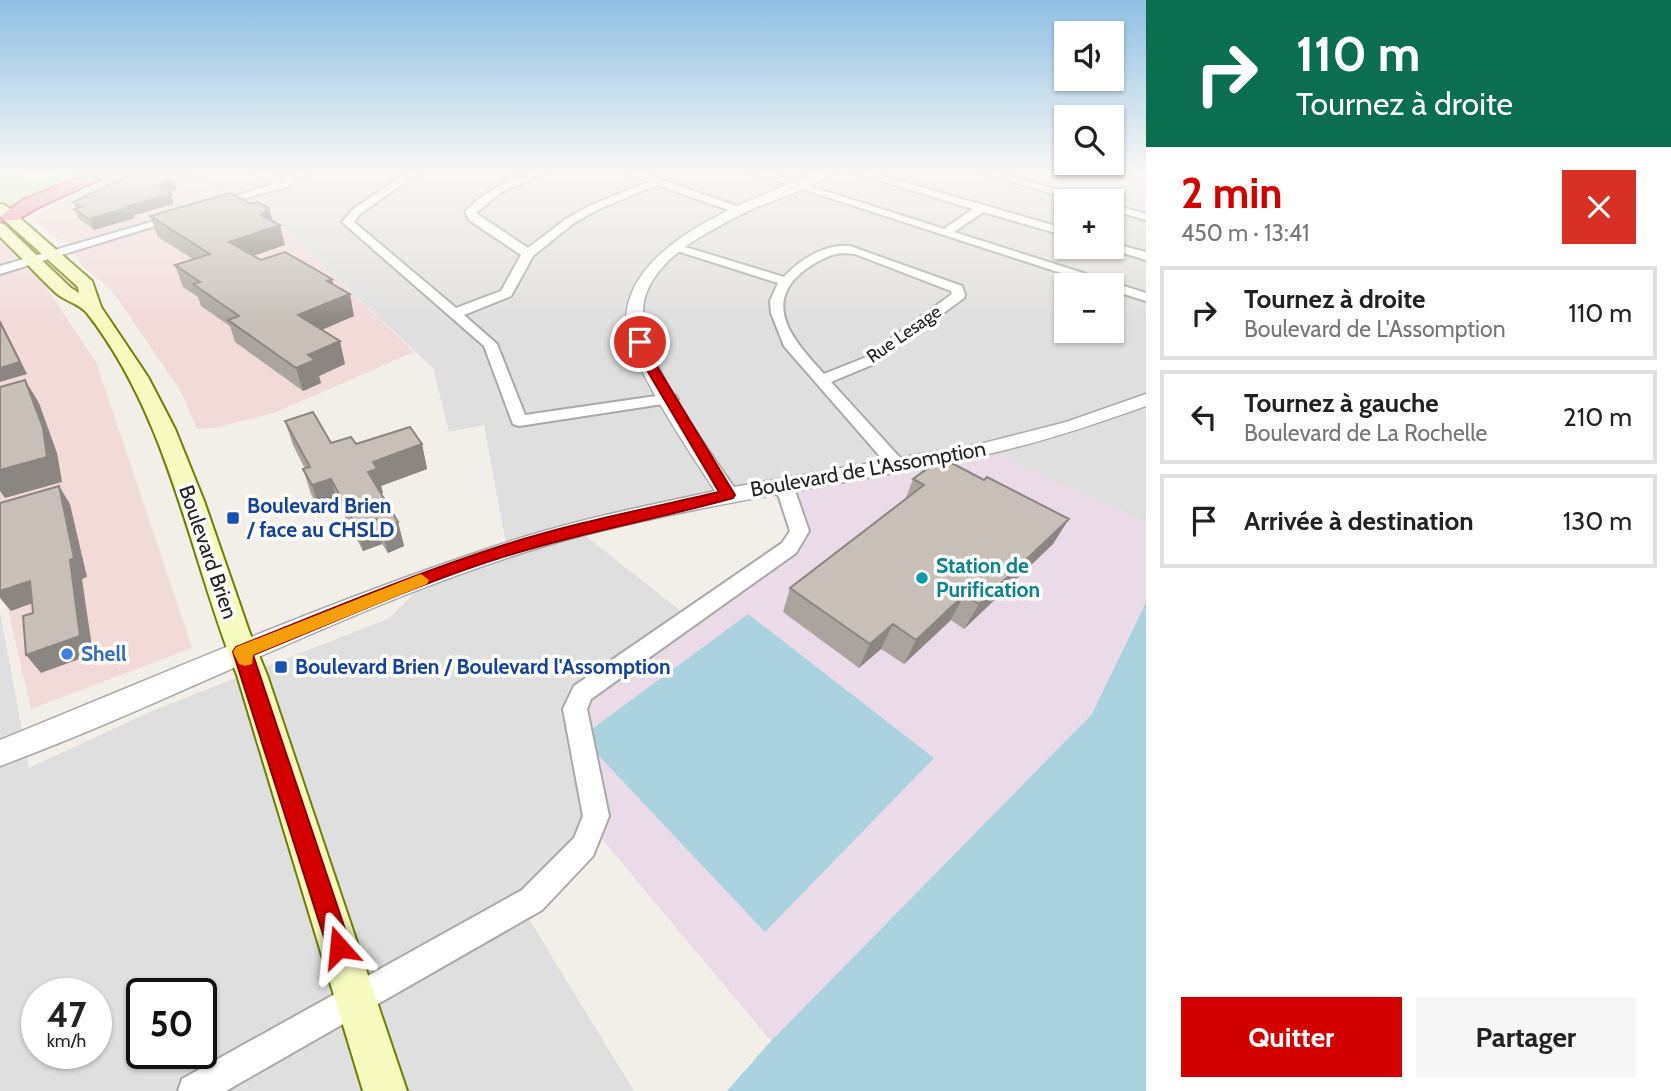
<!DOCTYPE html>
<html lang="fr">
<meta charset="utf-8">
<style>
:root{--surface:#fff;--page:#f6f6f6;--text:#222;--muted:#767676;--line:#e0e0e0;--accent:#d40000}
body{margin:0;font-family:Cabin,sans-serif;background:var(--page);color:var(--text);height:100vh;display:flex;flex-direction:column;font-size:26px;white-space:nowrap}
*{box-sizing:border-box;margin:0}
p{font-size:23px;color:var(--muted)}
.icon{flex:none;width:38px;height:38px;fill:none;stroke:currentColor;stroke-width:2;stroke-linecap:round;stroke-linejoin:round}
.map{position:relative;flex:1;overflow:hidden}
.panel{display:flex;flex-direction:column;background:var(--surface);width:525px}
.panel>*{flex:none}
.hud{background:#0b6e4f;color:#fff;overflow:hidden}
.tools{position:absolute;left:1054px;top:21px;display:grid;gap:14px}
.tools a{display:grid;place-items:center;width:70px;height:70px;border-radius:0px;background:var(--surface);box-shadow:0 2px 5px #0004;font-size:35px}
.speed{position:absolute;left:21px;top:978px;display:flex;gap:14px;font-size:35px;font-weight:700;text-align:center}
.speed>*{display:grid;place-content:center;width:91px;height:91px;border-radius:50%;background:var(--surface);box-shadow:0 2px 5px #0004;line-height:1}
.speed small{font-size:18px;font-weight:400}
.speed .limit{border:4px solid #111;border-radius:10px;background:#fff;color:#111}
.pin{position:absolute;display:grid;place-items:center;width:60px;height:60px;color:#fff;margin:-30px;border:4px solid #fff;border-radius:50%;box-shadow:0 2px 7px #0007}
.me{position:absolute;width:77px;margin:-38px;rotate:342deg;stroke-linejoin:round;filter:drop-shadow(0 0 5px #0008)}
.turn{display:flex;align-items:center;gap:24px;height:147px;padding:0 35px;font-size:32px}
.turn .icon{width:91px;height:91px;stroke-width:2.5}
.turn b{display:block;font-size:49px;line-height:60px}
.round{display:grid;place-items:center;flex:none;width:74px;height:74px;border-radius:0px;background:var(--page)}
.summary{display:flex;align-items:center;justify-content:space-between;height:119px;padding:0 35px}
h1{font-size:42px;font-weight:800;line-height:52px;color:var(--accent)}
.primary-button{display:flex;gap:14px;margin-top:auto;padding:14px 35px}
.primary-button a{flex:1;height:80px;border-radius:0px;background:var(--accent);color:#fff;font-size:28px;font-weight:800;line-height:80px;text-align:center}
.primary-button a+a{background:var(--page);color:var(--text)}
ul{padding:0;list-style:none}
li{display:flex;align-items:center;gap:21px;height:94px;margin:0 14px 10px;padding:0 21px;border:4px solid var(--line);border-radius:0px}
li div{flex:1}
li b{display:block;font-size:26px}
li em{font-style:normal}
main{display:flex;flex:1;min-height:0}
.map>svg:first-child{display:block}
</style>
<main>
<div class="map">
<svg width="1146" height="1091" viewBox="0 0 1146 1091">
<rect width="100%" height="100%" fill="#f2efe9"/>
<path fill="#e0dfdf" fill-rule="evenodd" d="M 189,172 L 1146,172 L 1146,522 L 984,449 L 578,530 L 691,619 L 596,816 L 521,906 L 634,1091 L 0,1091 L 0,612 L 29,768 L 154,710 L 388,619 L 433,575 L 507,549 L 484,425 L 449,432 L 433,368 L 283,228 ZM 1066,201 L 1111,201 L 1111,247 L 1066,247 ZM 1066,285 L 1111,285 L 1111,331 L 1066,331 ZM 37,994 L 96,994 L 96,1054 L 37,1054 ZM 142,994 L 201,994 L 201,1054 L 142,1054 Z"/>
<path fill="#f2dad9" d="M 125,172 L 189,172 L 283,228 L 414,352 L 274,413 L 214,428 L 197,429 L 180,390 L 118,299 L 104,283 L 82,266 L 69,243 L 50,234 L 31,217 Z
M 0,241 L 16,257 L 10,260 L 18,269 L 30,269 L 45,286 L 96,362 L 192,648 L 31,709 L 0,576 Z"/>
<path fill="#ebdbe8" d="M 984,449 L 1146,522 L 1146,602 L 1092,714 L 771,1041 L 601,838 L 582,693 L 800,531 L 784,485 Z"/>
<path fill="#cdebb0" d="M 0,172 L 17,172 L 30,183 L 62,172 L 99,172 L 10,207 L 0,200 Z"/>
<path fill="#aad3df" d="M 1146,602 L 1146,1091 L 727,1091 L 771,1041 L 1092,714 Z
M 748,614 L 934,758 L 765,932 L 581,737 Z"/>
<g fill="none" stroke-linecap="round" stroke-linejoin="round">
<g stroke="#a9a9a9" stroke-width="4">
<path id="minor" d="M 252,172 L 265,172 L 282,181 L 296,172 L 309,172 L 286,187 L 210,208 L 210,204 L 273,184 Z
M 408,172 L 420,172 L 360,214 L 354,222 L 456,308 L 501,291 L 521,255 L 469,220 L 465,212 C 485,190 518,172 549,172 L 502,192 L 476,213 L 528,248 L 566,219 L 589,206 L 648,182 L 624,172 L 640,172 L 745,209 L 745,213 L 737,213 L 657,185 L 597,210 L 574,223 L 533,256 L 511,296 L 464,315 L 497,344 L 525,415 L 670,394 L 676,396 L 678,399 L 676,402 L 519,426 L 513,424 L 484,346 L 342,222 L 352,210 Z
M 750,172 L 766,172 L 944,229 L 973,209 L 852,172 L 869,172 L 1066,229 L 1066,236 L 983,212 L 954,232 L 1146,293 L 1146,301 L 1111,290 L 1111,285 L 1098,285 Z
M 979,172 L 996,172 L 1093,201 L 1077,201 Z
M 1122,172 L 1146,174 L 1146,180 L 1124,174 Z
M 1111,204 L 1146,214 L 1146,220 L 1111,210 Z
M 175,215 L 184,217 L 0,274 L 0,266 Z
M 1111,243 L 1146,252 L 1146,260 L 1107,248 L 1106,247 L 1111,247 Z
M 671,245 L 679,245 L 784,277 C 800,259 825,244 850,246 L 962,286 L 965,295 L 964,298 L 874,364 L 831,382 L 903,461 L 906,465 L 903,469 L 891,469 L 784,346 L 771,313 L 770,301 L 778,283 L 671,249 ZM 841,253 L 855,254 L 951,291 L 952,294 L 864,358 L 824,374 C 798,345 760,307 802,272 C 814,263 827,255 841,253 Z
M 784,479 L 793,485 L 809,531 L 796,553 L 591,699 L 587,709 L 609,816 L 593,856 L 542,910 L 226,1091 L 178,1091 L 182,1079 L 522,890 L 574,838 L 583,816 L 563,709 L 574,686 L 782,543 L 790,531 L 775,485 Z"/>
</g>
<g stroke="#a9a9a9" stroke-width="3">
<path id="tertiary" d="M 817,172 L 834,172 C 813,189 768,201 742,214 C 708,232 660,255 646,294 C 627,344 706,445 734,487 L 984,443 L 1066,422 L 1146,394 L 1146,406 C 1093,425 1039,443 984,455 C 849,484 713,501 580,536 C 379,590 194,694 0,766 L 0,740 C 165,673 329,601 499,545 C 569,521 642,507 715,491 C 693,456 626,360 626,322 C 626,240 756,199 817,172 Z"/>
</g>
<g stroke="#707d05" stroke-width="4">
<path id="secondary" d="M 0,204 L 5,205 L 92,281 L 101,307 L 148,377 L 175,429 L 204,501 L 249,631 L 267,675 L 407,1091 L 363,1091 L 237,675 C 189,554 169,418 87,313 C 80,304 65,301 56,293 C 37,275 19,255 0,237 L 0,223 L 5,225 L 71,288 L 79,293 L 78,287 L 0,216 Z"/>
</g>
<g stroke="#dc2a67" stroke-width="4">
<path id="motorway" d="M 92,172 L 116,172 L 37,208 L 17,220 L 3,220 L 1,216 L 23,200 Z"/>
</g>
<use href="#minor" fill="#fff" fill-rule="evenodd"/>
<use href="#tertiary" fill="#fff" fill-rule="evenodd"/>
<use href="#secondary" fill="#f7fabf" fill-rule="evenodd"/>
<use href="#motorway" fill="#e892a2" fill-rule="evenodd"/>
</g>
<path fill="#aba49e" d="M 177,190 L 168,192 L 174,204 L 134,215 L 135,218 L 94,230 L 79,219 L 74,209 L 76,208 L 73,202 Z
M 251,204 L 269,208 L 272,221 L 285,245 L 253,256 L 261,260 L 334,285 L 354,316 L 322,330 L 345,364 L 319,376 L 321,383 L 303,391 L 235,342 L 230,326 L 201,306 L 198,297 L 183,287 L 175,265 L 193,259 L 158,237 L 150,216 Z
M 285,421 L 331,443 L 356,444 L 422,444 L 427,469 L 381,486 L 383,493 L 381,494 L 398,522 L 404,546 L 388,553 L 382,544 L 363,551 L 338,504 L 320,510 L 311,494 L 303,469 L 305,469 L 293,445 Z
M 913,479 L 1053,544 L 964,629 L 951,620 L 904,664 L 881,649 L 859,668 L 783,612 L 790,588 L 905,500 Z"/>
<path fill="#8b8681" d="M 173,180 L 177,190 L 159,195 L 155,185 Z
M 171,194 L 174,204 L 134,215 L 135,218 L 94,230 L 89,219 L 128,206 Z
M 269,208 L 274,227 L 280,225 L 285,245 L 235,262 L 229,242 Z
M 332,279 L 337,299 L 350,294 L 354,316 L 304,337 L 298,315 L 327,281 Z
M 0,320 L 27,374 L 0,382 Z
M 340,341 L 345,364 L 319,376 L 321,383 L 303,391 L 296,368 L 308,355 Z
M 25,380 L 39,403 L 57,453 L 62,482 L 5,498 L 0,491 L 0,470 Z
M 422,444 L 427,469 L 381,486 L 383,493 L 374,496 L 368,472 L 373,462 Z
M 331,479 L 338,504 L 320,510 L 312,485 Z
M 59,486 L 70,504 L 87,577 L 82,579 L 93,654 L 41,673 L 26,655 L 70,560 Z
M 376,519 L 382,544 L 363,551 L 356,526 Z
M 1069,519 L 1053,544 L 964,629 L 979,604 Z
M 398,522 L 404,546 L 388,553 L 381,528 Z
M 30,581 L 44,599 L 11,611 L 0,598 L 0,591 Z
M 964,595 L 951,620 L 904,664 L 916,640 Z
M 893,624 L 881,649 L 859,668 L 870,644 Z"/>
<path fill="#c7bfb8" stroke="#8b8681" stroke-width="2" d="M 136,172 L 160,172 L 173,180 L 155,185 L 171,194 L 128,206 L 131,207 L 89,219 L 74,209 L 81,207 L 73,202 Z
M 230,193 L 251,204 L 257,202 L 269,208 L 261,215 L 280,225 L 229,242 L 261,260 L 285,252 L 332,279 L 327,281 L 350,294 L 298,315 L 340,341 L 308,355 L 315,360 L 296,368 L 228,320 L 239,316 L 193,284 L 200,282 L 175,265 L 210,254 L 150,216 Z
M 0,322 L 20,362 L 0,368 Z
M 25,380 L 43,428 L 47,457 L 0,470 L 0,387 Z
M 313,412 L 331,443 L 351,437 L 356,444 L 410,427 L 422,444 L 373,462 L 377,469 L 368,472 L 398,522 L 381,528 L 376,519 L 356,526 L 331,479 L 312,485 L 303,469 L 310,467 L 285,421 Z
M 942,458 L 984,480 L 987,477 L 1069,519 L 979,604 L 964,595 L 916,640 L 893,624 L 870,644 L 790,588 L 924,485 L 913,479 Z
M 59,486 L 74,558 L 70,560 L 80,636 L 26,655 L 23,616 L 33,613 L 30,581 L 0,591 L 0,503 Z"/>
<linearGradient id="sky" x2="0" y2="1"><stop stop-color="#8fc0e4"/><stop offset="0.53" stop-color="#f9f8f5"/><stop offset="1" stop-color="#f9f8f5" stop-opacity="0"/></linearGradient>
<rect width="1146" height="325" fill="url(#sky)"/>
<path fill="#d40000" stroke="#8a0000" stroke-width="2" d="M 640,338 L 646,342 L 653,360 L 735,495 L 733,498 C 661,518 588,531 516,553 C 426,580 340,620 253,655 L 351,947 L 347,956 L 339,959 L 330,956 L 233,652 L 236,647 C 324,612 411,575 501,546 C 572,523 646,509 719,492 L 641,360 L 634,342 Z"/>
<path fill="#f59e0b" d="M 421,574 L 429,580 L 427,584 L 253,655 L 252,664 L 245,666 L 239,664 L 233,652 L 236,647 Z"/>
<g fill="#1a4fb4" stroke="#fff" stroke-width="2.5">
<rect x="226" y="511" width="14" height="14" rx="3.5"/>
<rect x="274" y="660" width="14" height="14" rx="3.5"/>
</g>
<circle fill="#0f9aa8" stroke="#fff" stroke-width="2.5" cx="922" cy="578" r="7"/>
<circle fill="#3f7fe0" stroke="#fff" stroke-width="2.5" cx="67" cy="654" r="7"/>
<g text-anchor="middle" stroke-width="7" stroke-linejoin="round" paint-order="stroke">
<g font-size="18" fill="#222" stroke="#fff">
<text transform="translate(904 334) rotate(-35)" y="6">Rue Lesage</text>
</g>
<g font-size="21" fill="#222" stroke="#fff">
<text transform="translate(868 469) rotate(-10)" y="7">Boulevard de L'Assomption</text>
<text transform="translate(208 552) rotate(71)" y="7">Boulevard Brien</text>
</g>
<g font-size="21" font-weight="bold" fill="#164399" stroke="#fff" text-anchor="start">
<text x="247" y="513">Boulevard Brien<tspan x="247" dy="24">/ face au CHSLD</tspan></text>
<text x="295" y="674">Boulevard Brien / Boulevard l'Assomption</text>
</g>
<g font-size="21" font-weight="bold" fill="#0d838f" stroke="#fff" text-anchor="start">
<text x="936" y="573">Station de<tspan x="936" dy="24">Purification</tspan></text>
</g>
<g font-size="21" font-weight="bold" fill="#366cbe" stroke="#fff" text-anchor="start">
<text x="81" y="661">Shell</text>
</g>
</g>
</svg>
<div class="tools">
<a><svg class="icon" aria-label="sound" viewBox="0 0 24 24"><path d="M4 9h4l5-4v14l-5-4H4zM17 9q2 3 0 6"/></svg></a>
<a><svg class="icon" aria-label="search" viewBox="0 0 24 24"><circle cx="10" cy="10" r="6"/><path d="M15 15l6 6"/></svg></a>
<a>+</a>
<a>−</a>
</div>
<div class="speed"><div>47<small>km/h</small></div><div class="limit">50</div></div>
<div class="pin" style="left:640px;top:342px;background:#d93025"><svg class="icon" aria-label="arrive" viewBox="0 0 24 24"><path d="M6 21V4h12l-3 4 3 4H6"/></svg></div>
<svg class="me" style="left:339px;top:947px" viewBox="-20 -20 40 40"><path d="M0-17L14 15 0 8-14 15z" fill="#d40000" stroke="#fff" stroke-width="4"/></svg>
</div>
<section class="panel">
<div class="hud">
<div class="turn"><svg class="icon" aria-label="right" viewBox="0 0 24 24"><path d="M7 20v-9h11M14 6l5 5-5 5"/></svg><div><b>110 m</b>Tournez à droite</div></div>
</div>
<div class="summary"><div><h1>2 min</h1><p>450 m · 13:41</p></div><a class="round" style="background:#d93025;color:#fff"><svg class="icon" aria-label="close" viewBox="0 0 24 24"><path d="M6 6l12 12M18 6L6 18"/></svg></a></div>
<ul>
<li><svg class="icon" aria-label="right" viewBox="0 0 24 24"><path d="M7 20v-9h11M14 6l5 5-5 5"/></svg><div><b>Tournez à droite</b><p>Boulevard de L'Assomption</p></div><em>110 m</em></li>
<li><svg class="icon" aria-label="left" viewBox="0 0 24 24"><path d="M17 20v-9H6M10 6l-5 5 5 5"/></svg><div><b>Tournez à gauche</b><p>Boulevard de La Rochelle</p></div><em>210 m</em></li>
<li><svg class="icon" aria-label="arrive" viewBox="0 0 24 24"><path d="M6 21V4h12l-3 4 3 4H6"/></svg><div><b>Arrivée à destination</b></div><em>130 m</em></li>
</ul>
<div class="primary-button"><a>Quitter</a><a>Partager</a></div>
</section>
</main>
